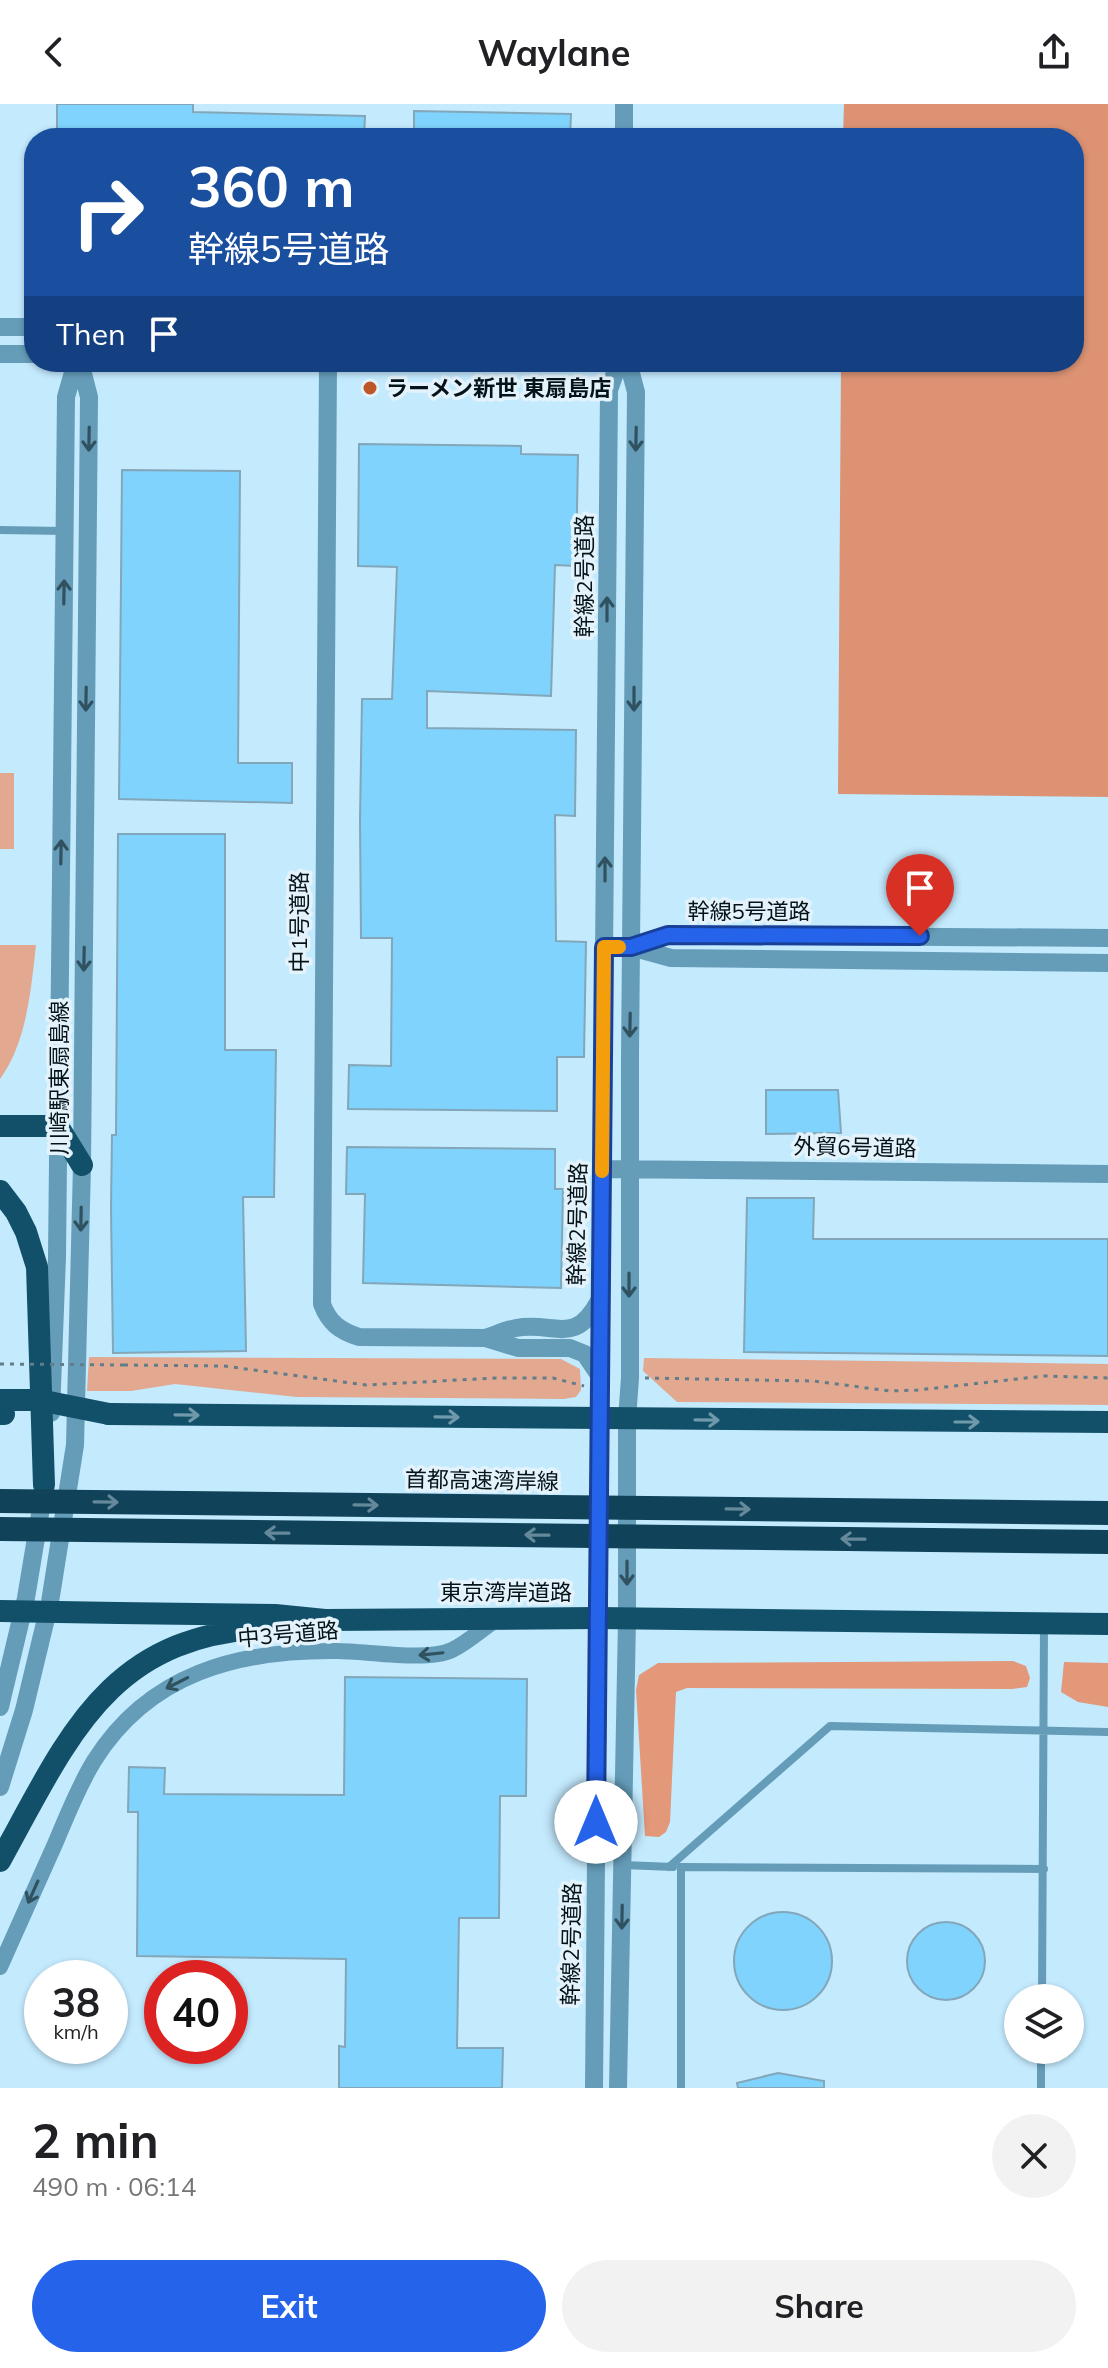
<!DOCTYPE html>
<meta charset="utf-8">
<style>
:root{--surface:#fff;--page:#f2f2f2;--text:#202124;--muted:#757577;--accent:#2563eb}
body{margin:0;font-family:Mulish,"Noto Sans JP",sans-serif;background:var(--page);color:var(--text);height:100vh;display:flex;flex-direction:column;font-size:30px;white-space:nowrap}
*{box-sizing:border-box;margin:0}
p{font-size:26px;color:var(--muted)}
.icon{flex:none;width:44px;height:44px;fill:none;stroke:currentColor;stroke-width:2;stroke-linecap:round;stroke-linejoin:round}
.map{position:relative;height:1984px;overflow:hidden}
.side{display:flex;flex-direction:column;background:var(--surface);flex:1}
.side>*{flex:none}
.top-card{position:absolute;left:24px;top:24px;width:1060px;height:244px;border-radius:32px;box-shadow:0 2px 6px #0004;background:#1a4fa0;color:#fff;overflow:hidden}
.controls{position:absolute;left:1004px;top:1880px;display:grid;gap:16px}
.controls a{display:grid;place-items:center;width:80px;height:80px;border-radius:50%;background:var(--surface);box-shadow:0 2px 6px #0004;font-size:40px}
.speed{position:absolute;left:24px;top:1856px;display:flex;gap:16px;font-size:40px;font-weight:700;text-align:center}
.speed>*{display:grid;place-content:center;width:104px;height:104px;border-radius:50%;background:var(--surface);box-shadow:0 2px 6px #0004;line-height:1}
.speed small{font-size:20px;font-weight:400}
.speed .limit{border:12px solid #d22;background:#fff;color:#111}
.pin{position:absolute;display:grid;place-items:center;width:68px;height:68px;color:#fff;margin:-82px -34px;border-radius:50% 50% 50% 0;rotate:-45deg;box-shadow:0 0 8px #0007}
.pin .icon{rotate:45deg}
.me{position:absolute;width:88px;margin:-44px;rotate:0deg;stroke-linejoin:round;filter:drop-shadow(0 0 6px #0008)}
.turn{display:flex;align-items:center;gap:28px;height:168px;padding:0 32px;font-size:36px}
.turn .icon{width:104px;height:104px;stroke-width:2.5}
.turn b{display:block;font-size:56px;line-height:68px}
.then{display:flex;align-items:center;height:76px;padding:0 32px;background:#0003;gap:16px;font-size:30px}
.round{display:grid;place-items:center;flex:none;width:84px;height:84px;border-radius:42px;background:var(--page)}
.summary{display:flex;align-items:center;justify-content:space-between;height:136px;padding:0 32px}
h1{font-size:48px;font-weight:700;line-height:60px}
.button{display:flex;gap:16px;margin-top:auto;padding:16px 32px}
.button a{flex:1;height:92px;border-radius:48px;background:var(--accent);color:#fff;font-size:32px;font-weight:700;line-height:92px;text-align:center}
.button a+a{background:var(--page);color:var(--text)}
header{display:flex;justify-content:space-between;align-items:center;height:104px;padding:0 32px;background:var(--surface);font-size:36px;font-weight:700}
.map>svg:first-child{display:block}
</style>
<header><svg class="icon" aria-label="back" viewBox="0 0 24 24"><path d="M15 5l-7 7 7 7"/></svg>Waylane<svg class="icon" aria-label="share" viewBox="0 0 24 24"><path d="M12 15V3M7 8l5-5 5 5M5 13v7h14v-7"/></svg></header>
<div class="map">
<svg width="1108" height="1984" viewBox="0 0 1108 1984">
<rect width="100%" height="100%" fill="#c4eafe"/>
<path fill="#e2a890" d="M 0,669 L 14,669 L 14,745 L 0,745 Z
M 0,841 L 36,841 C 31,885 27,938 0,975 Z
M 89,1253 L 561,1255 L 580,1265 L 581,1286 L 576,1293 L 564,1295 L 297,1293 L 175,1280 L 131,1287 L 87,1287 Z
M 644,1254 L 1108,1260 L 1108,1301 L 677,1298 L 643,1267 Z"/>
<path fill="#e39879" d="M 1013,1557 L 1026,1562 L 1030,1574 L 1027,1583 L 1012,1585 L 687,1584 L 676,1588 L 670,1718 L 666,1728 L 659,1733 L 645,1732 L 636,1586 L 639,1571 L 658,1559 Z
M 1064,1558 L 1108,1559 L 1108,1603 L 1078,1598 L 1061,1588 Z"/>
<path fill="#dc9273" d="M 844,0 L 1108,0 L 1108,693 L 838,690 L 841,258 L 1074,258 L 1074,34 L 843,34 Z"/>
<path fill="#7fd3fc" stroke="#83a6b9" stroke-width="2" d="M 57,0 L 193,0 L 193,8 L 365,12 L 364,34 L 206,34 L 206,25 L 57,25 Z
M 414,7 L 571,10 L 570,34 L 414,34 Z
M 359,340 L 521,342 L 521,350 L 578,351 L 576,462 L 555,461 L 551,592 L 427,587 L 427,624 L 576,626 L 575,712 L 555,711 L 556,837 L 586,838 L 584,953 L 557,953 L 557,1007 L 348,1005 L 349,961 L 391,962 L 392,834 L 361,834 L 360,715 L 362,595 L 392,595 L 397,463 L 358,462 Z
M 122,366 L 240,367 L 238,659 L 292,659 L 292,699 L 119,695 Z
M 118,730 L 225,730 L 225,946 L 276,946 L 274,1093 L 243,1093 L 246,1247 L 113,1249 L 111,1104 L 112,1031 L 116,1031 Z
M 766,986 L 838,986 L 841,1029 L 766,1030 Z
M 347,1043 L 555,1045 L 555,1085 L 563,1085 L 561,1184 L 363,1179 L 365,1090 L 346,1090 Z
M 747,1094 L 814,1094 L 813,1135 L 1108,1135 L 1108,1252 L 744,1248 Z
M 345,1573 L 527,1575 L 526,1692 L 500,1692 L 499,1814 L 459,1814 L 457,1944 L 503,1944 L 502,1984 L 339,1984 L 339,1942 L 345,1943 L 346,1855 L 137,1852 L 138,1708 L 128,1708 L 129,1663 L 165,1664 L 164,1690 L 344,1691 Z
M734 1857a49 49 0 1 1 98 0a49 49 0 1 1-98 0Z
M907 1857a39 39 0 1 1 78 0a39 39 0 1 1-78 0Z
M 778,1969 L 824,1977 L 824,1984 L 738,1984 L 737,1979 Z"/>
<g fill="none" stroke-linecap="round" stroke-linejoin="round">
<path stroke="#627c89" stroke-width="3" stroke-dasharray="4 6" stroke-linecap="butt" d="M 124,1261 L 224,1262 L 366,1281 L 495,1274 L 553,1274 L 584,1282
M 645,1274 L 814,1277 L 890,1287 L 918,1286 L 1044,1272 L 1108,1274"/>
<path stroke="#659db9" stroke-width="8" d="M 0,426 L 64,427
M 623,1761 L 673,1763
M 669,1763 L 830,1622 L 1108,1628
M 1042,1894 L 1044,1520
M 681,1984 L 681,1763 L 1044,1765
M 1041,1984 L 1041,1946"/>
<path stroke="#659db9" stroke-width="16" d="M 0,1863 C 18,1822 37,1781 55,1740 C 67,1712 78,1683 94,1657 C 149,1569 238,1546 337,1547 C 367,1547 427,1558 452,1546 C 468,1538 482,1525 497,1515"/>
<path stroke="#659db9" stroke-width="18" d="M 624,34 L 624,0
M 0,223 L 34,223
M 0,250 L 34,250
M 328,258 L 322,1200 C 329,1219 340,1227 359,1233 L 485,1234 L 518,1244 L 570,1244 L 585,1250 L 599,1271
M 619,843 L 631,843 L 671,854 L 1108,859
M 631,843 L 668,831 L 1108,834
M 602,1065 L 1108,1070
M 485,1234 C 495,1231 505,1226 516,1224 C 555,1217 574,1243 599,1197
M 51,1309 L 57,1153 L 66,293 L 76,258
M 0,1603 L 26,1494 L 44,1386
M 0,1683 L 24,1606 L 50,1498 L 75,1341 L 82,1061 L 89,293 L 80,258
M 594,1984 L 609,286 L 619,258
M 618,1984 L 627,1515 L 627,1315 L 630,1274 L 630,953 L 636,288 L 628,258"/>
<path stroke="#125069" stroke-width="22" d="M 0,1022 L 58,1022 L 82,1061
M 0,1087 L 16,1108 L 26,1128 L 37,1163 L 44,1381
M 0,1310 L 4,1310
M 109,1310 L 1108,1318
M 118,1509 L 275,1511 L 325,1516 L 597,1514 L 1108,1520
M 0,1757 C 68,1634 108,1530 269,1524"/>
<path stroke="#104359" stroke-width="24" d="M 933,1407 L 1108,1409
M 931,1436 L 1108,1438"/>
<path stroke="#627c89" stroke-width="3" stroke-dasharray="4 6" stroke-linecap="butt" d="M 0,1260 L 124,1261"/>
<path stroke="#125069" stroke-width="22" d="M 0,1296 L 39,1296 L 109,1310
M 0,1507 L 118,1509"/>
<path stroke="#104359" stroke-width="24" d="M 0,1397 L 933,1407
M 0,1425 L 931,1436"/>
</g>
<defs><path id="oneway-shaft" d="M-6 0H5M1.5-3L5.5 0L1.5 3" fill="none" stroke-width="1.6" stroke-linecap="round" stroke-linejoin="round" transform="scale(2)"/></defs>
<g stroke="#305160">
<use href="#oneway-shaft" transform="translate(89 335) rotate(91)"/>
<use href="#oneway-shaft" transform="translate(636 335) rotate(91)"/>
<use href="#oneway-shaft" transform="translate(64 488) rotate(-89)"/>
<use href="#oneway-shaft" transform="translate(607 505) rotate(-90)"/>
<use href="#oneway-shaft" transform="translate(86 595) rotate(91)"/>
<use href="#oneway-shaft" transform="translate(634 595) rotate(90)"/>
<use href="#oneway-shaft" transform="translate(61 748) rotate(-89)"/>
<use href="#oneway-shaft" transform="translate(605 765) rotate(-90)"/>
<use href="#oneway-shaft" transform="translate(84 855) rotate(91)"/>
<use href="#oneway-shaft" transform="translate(630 921) rotate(91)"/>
<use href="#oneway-shaft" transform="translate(81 1115) rotate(91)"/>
<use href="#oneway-shaft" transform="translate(629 1181) rotate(90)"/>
<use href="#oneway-shaft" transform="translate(627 1469) rotate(90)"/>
<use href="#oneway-shaft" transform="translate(431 1550) rotate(174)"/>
<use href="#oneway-shaft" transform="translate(177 1579) rotate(153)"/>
<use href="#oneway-shaft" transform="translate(33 1788) rotate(114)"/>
<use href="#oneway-shaft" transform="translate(622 1813) rotate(91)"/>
</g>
<g stroke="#7099ab">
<use href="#oneway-shaft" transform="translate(187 1311) rotate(1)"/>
<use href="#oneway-shaft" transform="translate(447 1313) rotate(1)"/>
<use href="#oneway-shaft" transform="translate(707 1316) rotate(1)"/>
<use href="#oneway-shaft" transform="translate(967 1318)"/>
</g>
<g stroke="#65899a">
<use href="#oneway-shaft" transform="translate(106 1398) rotate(1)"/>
<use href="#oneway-shaft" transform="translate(366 1401) rotate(1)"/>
<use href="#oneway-shaft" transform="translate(738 1405) rotate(1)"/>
<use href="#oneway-shaft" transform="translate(277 1429) rotate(-179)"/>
<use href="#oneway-shaft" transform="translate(537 1431) rotate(-179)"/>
<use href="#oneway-shaft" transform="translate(853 1435) rotate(-179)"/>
</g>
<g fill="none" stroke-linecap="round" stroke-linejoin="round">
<g stroke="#184099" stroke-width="20">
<path id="route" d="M 596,1718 L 604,843 L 631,843 L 668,831 L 920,832"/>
</g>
<use href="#route" stroke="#2563eb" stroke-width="14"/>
<path stroke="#f59e0b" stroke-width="14" d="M 602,1067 L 604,843 L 619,843"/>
</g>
<circle fill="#bd5728" stroke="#e4f3fb" stroke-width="3" cx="370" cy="284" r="8"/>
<g text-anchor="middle" stroke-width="7" stroke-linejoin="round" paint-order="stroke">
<g font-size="22" font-weight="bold" fill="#051218" stroke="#e4f3fb" text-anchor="start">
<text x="386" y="292">ラーメン新世 東扇島店</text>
</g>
<g font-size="22" fill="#051218" stroke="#e4f3fb">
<text transform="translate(584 472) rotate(-90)" y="8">幹線2号道路</text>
<text x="749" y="815">幹線5号道路</text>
<text transform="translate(299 818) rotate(-90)" y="8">中1号道路</text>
<text transform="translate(59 974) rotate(-90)" y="8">川崎駅東扇島線</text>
<text transform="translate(855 1043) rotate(1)" y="8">外貿6号道路</text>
<text transform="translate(577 1120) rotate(-89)" y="8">幹線2号道路</text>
<text transform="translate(482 1376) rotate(1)" y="8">首都高速湾岸線</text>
<text x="506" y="1496">東京湾岸道路</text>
<text transform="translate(288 1530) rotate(-5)" y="8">中3号道路</text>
<text transform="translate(571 1840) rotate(-89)" y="8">幹線2号道路</text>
</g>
</g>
</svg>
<div class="controls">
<a><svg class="icon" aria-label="layers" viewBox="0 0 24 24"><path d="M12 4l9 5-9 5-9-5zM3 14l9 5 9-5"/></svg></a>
</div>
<div class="speed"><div>38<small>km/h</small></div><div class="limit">40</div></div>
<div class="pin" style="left:920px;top:832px;background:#d93025"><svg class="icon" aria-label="arrive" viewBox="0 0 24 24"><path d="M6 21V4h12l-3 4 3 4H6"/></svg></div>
<svg class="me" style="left:596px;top:1718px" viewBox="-20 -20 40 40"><circle r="19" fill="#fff"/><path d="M0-13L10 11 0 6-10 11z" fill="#2563eb"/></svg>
<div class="top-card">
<div class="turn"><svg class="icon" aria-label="right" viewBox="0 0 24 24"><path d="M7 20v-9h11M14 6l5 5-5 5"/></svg><div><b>360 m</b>幹線5号道路</div></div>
<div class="then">Then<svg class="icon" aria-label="arrive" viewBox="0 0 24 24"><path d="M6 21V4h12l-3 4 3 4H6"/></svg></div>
</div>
</div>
<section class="side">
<div class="summary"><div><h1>2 min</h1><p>490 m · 06:14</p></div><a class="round"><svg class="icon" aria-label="close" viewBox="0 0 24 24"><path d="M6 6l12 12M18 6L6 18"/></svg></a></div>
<div class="button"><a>Exit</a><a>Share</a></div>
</section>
